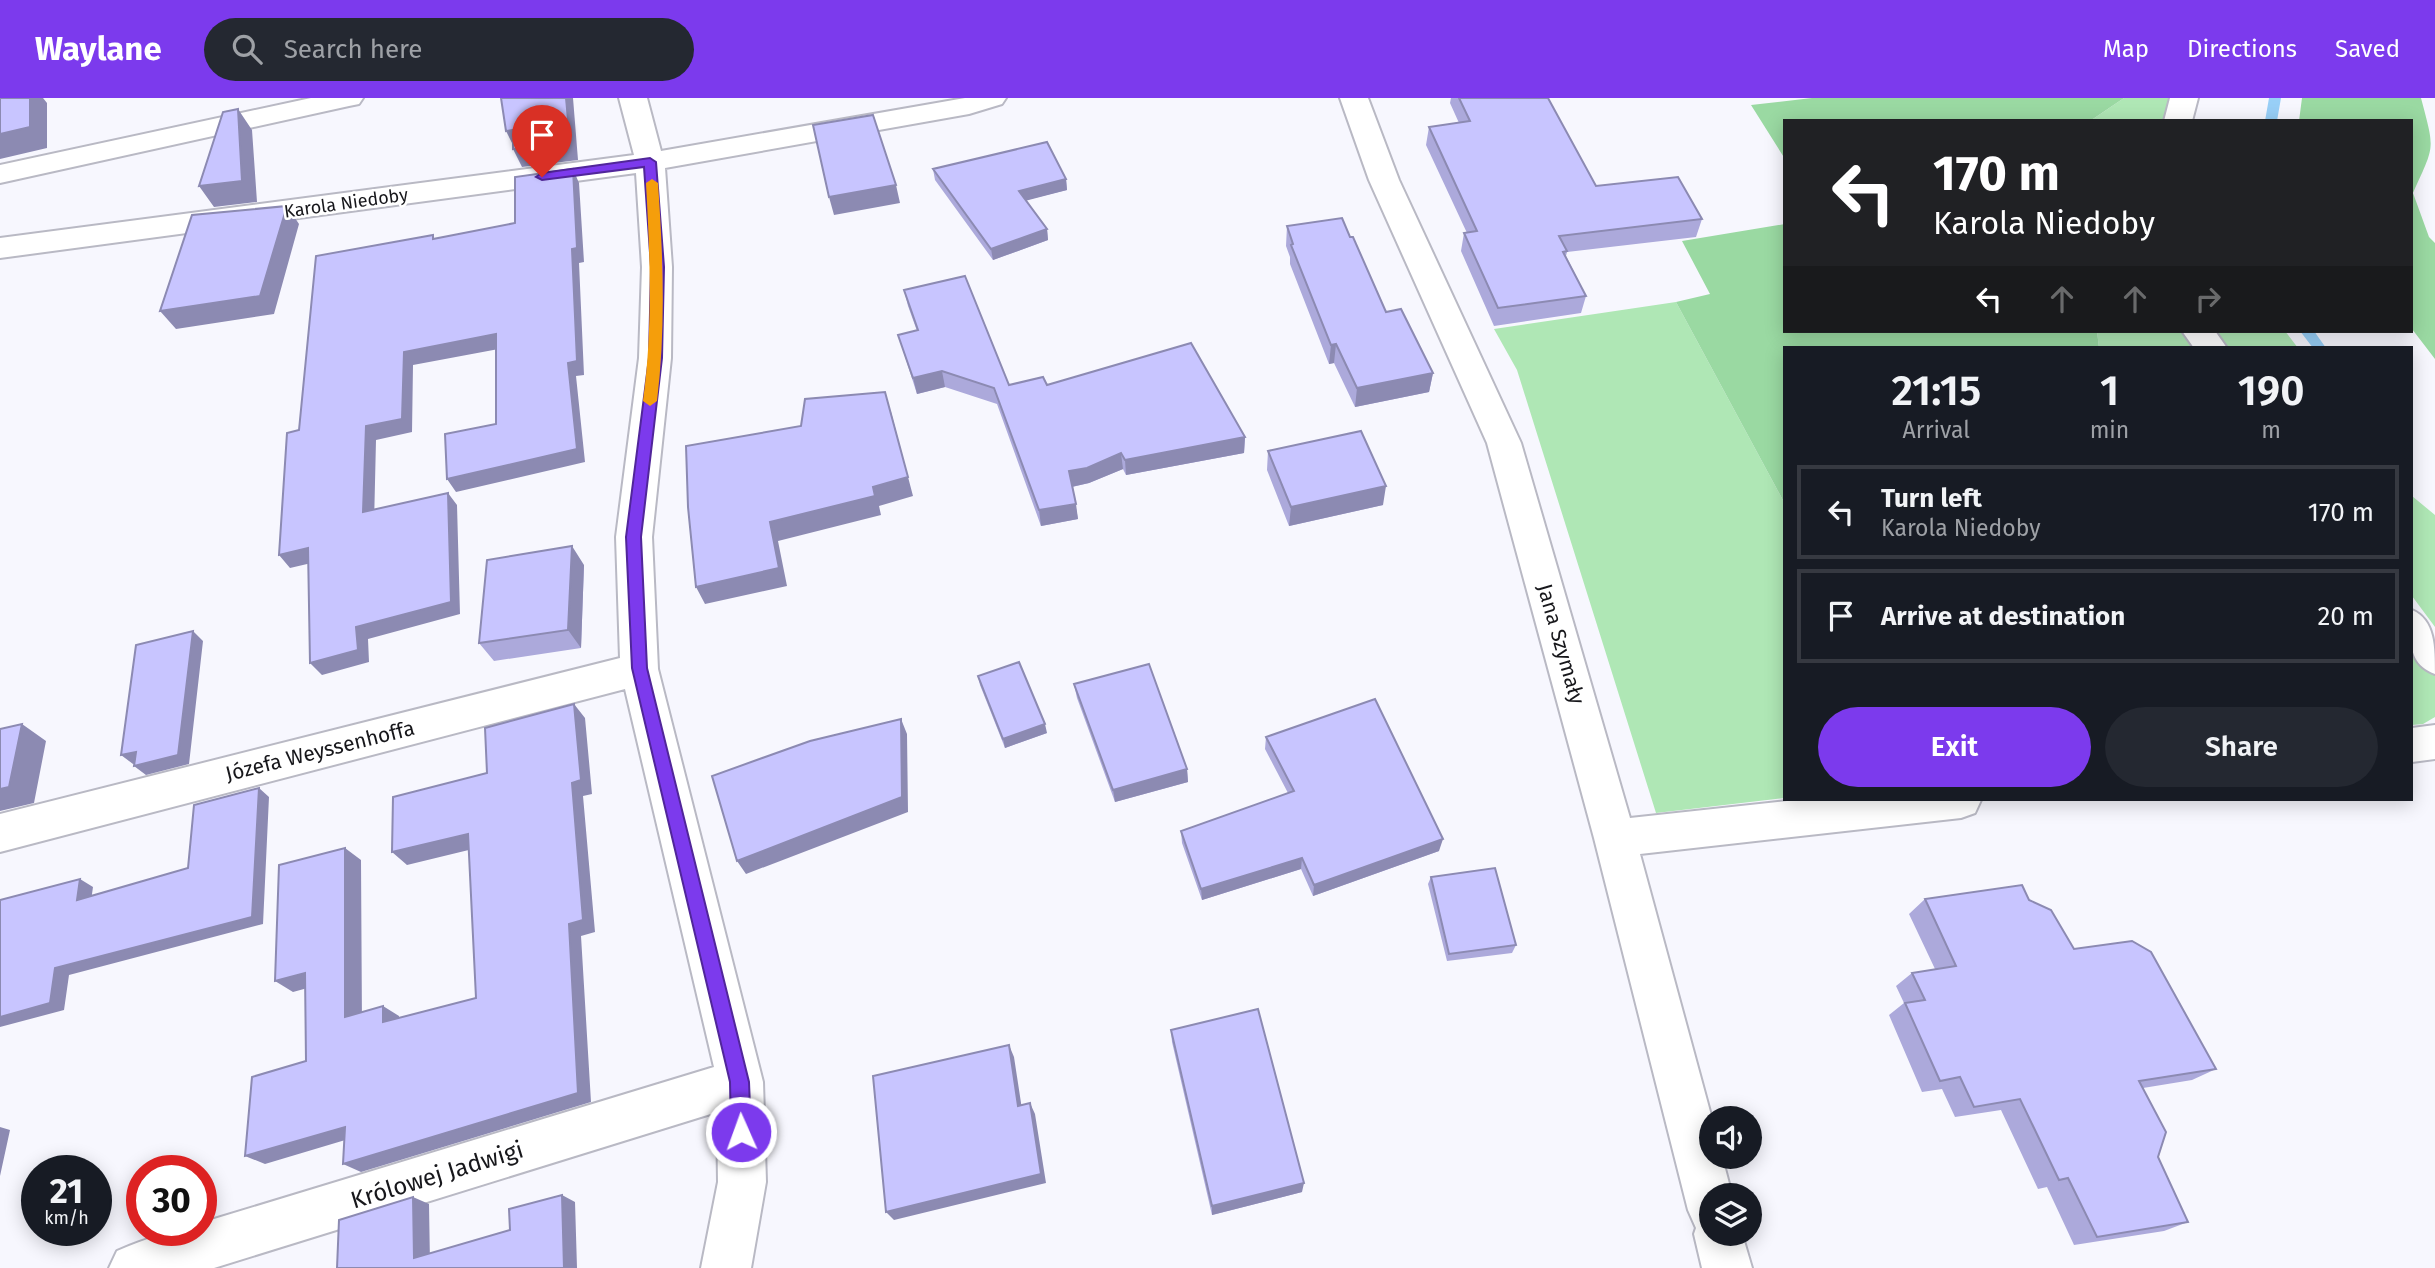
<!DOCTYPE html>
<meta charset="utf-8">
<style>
:root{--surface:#171b24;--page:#242831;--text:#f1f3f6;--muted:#9ea1a6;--line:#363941;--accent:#7c3aed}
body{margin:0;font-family:"Fira Sans",sans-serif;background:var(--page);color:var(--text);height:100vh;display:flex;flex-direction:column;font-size:26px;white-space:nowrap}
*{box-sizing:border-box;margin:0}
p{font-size:23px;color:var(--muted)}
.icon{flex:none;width:38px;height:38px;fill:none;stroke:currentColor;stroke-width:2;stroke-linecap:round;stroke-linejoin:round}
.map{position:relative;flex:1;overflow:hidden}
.sheet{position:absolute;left:1783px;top:248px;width:630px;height:455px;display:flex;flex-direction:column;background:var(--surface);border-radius:0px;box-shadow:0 4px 18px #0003}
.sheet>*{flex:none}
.top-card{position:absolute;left:1783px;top:21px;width:630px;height:214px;border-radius:0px;box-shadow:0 4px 18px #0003;background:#202124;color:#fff;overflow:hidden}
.controls{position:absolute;left:1699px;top:1008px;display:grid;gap:14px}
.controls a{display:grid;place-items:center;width:63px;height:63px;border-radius:50%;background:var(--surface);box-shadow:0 4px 18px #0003;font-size:35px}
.speed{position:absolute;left:21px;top:1057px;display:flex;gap:14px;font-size:35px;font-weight:700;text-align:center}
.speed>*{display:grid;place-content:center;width:91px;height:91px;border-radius:50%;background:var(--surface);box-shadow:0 4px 18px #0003;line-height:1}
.speed small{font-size:18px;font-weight:400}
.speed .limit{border:10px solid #d22;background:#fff;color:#111}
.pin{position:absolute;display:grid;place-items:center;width:60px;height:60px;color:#fff;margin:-72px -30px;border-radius:50% 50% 50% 0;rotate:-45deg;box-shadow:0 0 7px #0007}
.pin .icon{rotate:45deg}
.me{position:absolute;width:77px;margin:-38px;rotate:358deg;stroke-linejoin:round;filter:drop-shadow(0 0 5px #0008)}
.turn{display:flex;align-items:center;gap:24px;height:147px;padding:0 35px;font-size:32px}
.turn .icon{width:91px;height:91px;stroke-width:2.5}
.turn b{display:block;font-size:49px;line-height:60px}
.lanes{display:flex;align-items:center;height:66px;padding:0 35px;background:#0003;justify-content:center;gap:35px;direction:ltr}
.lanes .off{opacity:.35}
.eta{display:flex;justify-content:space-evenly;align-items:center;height:119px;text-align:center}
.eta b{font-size:42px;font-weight:600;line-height:49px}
.primary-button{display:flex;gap:14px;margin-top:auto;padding:14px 35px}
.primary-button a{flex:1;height:80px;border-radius:42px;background:var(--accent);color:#fff;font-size:28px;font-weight:600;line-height:80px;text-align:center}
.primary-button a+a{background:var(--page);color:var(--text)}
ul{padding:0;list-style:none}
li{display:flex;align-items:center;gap:21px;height:94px;margin:0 14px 10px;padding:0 21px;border:4px solid var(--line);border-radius:0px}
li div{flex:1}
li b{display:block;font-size:26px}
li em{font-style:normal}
header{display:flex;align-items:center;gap:42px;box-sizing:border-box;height:98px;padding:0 35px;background:var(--accent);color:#fff}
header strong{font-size:33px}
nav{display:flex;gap:38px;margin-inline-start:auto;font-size:24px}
.search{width:490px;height:63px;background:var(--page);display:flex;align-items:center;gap:18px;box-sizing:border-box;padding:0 24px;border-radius:38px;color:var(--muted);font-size:26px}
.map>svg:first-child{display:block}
</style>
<header>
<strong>Waylane</strong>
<div class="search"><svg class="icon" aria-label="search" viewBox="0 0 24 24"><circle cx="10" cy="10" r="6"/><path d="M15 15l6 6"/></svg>Search here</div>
<nav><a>Map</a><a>Directions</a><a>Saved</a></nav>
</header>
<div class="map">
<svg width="2435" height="1170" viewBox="0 0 2435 1170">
<rect width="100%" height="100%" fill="#f7f7fe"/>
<path fill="#afe7b5" d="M 2124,0 L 2173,0 L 2168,23 L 2090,23 Z
M 1676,204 L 1785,406 L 1785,700 L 1656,715 L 1517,272 L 1494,231 Z
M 2097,233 L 2192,233 L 2205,250 L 2099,250 Z
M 2211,233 L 2285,233 L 2298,250 L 2224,250 Z
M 2412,398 L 2435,417 L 2435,529 L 2412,498 Z
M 2412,542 L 2435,575 L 2435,619 L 2423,626 L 2412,627 Z"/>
<path fill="#9ad9a2" d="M 1812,0 L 2124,0 L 2090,23 L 1785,23 L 1785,61 L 1751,7 Z
M 2302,0 L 2421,0 C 2435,53 2435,46 2413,95 L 2429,139 L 2435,145 L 2435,261 L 2412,231 L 2412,23 L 2299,23 Z
M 1785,126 L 1785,233 L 2097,233 L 2099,250 L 1785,250 L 1785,406 L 1676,204 L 1710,196 L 1682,143 Z"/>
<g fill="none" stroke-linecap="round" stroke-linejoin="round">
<path fill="#98cff7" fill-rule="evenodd" d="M 2269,0 L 2281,0 L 2277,23 L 2265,23 Z
M 2300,233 L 2314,233 L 2326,250 L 2313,250 Z"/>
<g stroke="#b9b9c4" stroke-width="4">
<path id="minor" d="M 311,0 L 363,0 L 359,6 L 349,8 L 0,85 L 0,67 Z
M 619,0 L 647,0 L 661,53 L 965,0 L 1006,0 L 1002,6 L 969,16 L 665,70 L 672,169 L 671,260 L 652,439 L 658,571 L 763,984 L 766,1084 L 751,1170 L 701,1170 L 718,1084 L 717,1014 L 214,1170 L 109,1170 L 117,1153 C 144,1141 171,1132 201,1132 L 201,1125 L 714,969 L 625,591 L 0,754 L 0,716 L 620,560 L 616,439 L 639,260 L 642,169 L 636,75 L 0,160 L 0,140 L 634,57 Z
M 1340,0 L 1368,0 L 1399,82 L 1521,345 L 1630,720 L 1796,702 L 1981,702 L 1975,715 L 1961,720 L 1640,756 L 1712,1021 L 1712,1059 L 1722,1059 L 1732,1097 L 1712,1097 L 1712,1136 L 1742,1136 L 1752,1170 L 1702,1170 L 1694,1136 L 1696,1130 L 1688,1112 L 1594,740 L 1487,345 L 1369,82 Z
M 2170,0 L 2198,0 L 2192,23 L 2164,23 Z
M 2182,233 L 2215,233 L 2227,250 L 2194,250 Z
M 2412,512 C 2435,522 2435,549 2435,576 C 2406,566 2410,538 2412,512 Z
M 2435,627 L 2435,661 L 2412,664 L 2412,630 Z"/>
</g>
<use href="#minor" fill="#fff" fill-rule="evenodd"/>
</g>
<path fill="#aca9db" d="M 1451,0 L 1548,0 L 1596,88 L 1702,121 L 1696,139 L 1567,154 L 1566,158 L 1586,198 L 1581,215 L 1494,228 L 1461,153 L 1464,135 L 1467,135 L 1426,47 L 1429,29 L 1459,25 L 1450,5 Z
M 933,71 L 1066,81 L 1067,92 L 1026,102 L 1047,131 L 1048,142 L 993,162 L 935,82 Z
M 1287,128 L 1350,139 L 1386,214 L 1433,275 L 1429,294 L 1355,309 L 1334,265 L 1329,266 L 1290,166 L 1290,159 L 1286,148 Z
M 904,192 L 1009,287 L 1047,287 L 1245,339 L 1244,355 L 1126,377 L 1123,371 L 1089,385 L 1072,389 L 1078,421 L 1041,428 L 997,306 L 945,289 L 917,296 L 898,237 L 917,233 L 908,208 Z
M 1268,353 L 1383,407 L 1289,428 L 1267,372 Z
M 584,467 L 581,550 L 494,563 L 479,545 Z
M 978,578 L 1047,635 L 1005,650 L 980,587 Z
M 1074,586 L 1187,671 L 1188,684 L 1115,704 L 1077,600 Z
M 1266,639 L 1439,753 L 1313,798 L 1301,771 L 1202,802 L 1182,745 L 1181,733 L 1288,695 L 1265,651 Z
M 1431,779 L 1516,847 L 1512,855 L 1447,863 L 1428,786 Z
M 1925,801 L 2029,802 L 2074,851 L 2216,971 L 2192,982 L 2143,990 L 2158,1059 L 2188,1124 L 2164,1133 L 2074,1147 L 2047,1089 L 2038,1091 L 2001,1012 L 1955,1019 L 1942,991 L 1922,994 L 1889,917 L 1904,905 L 1896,888 L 1912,875 L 1935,871 L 1909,816 Z
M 1171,932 L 1302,1094 L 1212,1117 L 1172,944 Z"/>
<path fill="#8c8ab2" d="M 30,0 L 43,0 L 47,5 L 47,50 L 0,61 L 0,36 Z
M 566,0 L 573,0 L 578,62 L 522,69 L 513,51 L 515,51 L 506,33 Z
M 238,11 L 252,32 L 257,104 L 214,109 L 199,88 Z
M 573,71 L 579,85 L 584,164 L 579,165 L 584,277 L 576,278 L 585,364 L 456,394 L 447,381 L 568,265 Z
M 1066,81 L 1067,92 L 1021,104 L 1019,93 Z
M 896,87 L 900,105 L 834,117 L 829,99 Z
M 287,108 L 299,126 L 274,216 L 176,231 L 160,213 Z
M 1047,131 L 1048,142 L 993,162 L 991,151 Z
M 496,236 L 504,250 L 413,267 L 412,334 L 376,342 L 374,427 L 363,414 L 366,328 L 404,254 Z
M 1336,246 L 1334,265 L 1329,266 L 1331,247 Z
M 942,273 L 945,289 L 917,296 L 913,280 Z
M 1433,275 L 1429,294 L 1355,309 L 1357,290 Z
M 891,314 L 913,398 L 879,408 L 881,417 L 778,443 L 787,488 L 705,506 L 696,489 L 770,424 L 873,389 Z
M 1245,339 L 1244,355 L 1126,377 L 1125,362 Z
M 1121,355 L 1123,371 L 1089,385 L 1071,389 L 1069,373 Z
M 1386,388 L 1383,407 L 1289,428 L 1291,409 Z
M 448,395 L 457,407 L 460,516 L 368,541 L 369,564 L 322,577 L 310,565 L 356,529 Z
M 1076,406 L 1078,421 L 1041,428 L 1039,412 Z
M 572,448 L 584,467 L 581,550 L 568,532 Z
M 308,450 L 320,463 L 290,470 L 279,457 Z
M 193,533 L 203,543 L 189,666 L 146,677 L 134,668 Z
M 574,606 L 585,620 L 592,696 L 583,698 L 595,834 L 581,838 L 591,1004 L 361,1074 L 343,1066 L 569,826 Z
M 901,621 L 907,636 L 908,714 L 746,776 L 737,763 Z
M 22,626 L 46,643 L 34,705 L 0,713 L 0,691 Z
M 1045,626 L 1047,635 L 1005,650 L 1003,641 Z
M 136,654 L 148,663 L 133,666 L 121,657 Z
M 1187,671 L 1188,684 L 1115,704 L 1113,692 Z
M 259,690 L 269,699 L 263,826 L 69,877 L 64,912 L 0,929 L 0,919 L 55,870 L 252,819 Z
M 468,736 L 481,749 L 407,767 L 392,754 Z
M 1443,741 L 1439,753 L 1313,798 L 1314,787 Z
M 345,750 L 361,762 L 362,929 L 345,919 Z
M 1302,760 L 1301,771 L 1202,802 L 1201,791 Z
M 80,781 L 93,789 L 90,810 L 77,802 Z
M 305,875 L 322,886 L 293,894 L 275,883 Z
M 383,908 L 399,918 L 400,935 L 383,924 Z
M 1009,947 L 1014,959 L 1023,1018 L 1018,1008 Z
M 1030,1005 L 1035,1016 L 1046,1085 L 894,1122 L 886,1114 Z
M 0,1029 L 10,1032 L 0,1078 Z
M 345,1029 L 362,1037 L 265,1066 L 245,1058 Z
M 1304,1085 L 1302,1094 L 1212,1117 L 1212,1108 Z
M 562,1097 L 575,1104 L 577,1170 L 564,1170 Z
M 413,1099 L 429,1106 L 430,1166 L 414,1160 Z"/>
<path fill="#c8c5ff" stroke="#8c8ab2" stroke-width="2" d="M 0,0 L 30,0 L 30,29 L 0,36 Z
M 501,0 L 566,0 L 570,44 L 513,51 L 513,32 L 506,33 Z
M 1459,0 L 1548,0 L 1596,88 L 1678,79 L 1702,121 L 1559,138 L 1567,153 L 1563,154 L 1586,198 L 1498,210 L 1464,135 L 1477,133 L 1429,29 L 1470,23 Z
M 238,11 L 242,83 L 199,88 L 223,14 Z
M 873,17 L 896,87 L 829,99 L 813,27 Z
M 1047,44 L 1066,81 L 1019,93 L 1047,131 L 991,151 L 933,71 Z
M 573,71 L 577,150 L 572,151 L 577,263 L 568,265 L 577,351 L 447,381 L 445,336 L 496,326 L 496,236 L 404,254 L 402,321 L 366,328 L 363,414 L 448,395 L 451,504 L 356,529 L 358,552 L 310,565 L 308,450 L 279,457 L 287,335 L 299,332 L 316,158 L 433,137 L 433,141 L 515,125 L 515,79 Z
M 287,108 L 260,198 L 160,213 L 192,117 Z
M 1342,120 L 1350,139 L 1353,139 L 1386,214 L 1401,211 L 1433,275 L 1357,290 L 1336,246 L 1331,247 L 1291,147 L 1293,146 L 1287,128 Z
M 965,178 L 1009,287 L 1043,279 L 1047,287 L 1191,245 L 1245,339 L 1125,362 L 1121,355 L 1087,370 L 1069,373 L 1076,406 L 1039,412 L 994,290 L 942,273 L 913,280 L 898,237 L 918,232 L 904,192 Z
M 885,294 L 908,379 L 873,389 L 875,398 L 770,424 L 779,470 L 696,489 L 688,409 L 686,348 L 801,328 L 805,301 Z
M 1361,333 L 1386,388 L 1291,409 L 1268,353 Z
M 572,448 L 568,532 L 479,545 L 487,462 Z
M 193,533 L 178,657 L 134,668 L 136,654 L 121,657 L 136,547 Z
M 1019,564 L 1045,626 L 1003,641 L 978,578 Z
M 1149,566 L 1187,671 L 1113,692 L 1074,586 Z
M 1375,601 L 1443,741 L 1314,787 L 1302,760 L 1201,791 L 1181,733 L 1294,693 L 1266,639 Z
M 574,606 L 581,682 L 572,685 L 583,822 L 569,826 L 578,995 L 343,1066 L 345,1029 L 245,1058 L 252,979 L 306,963 L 305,875 L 275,883 L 279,767 L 345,750 L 345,919 L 383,908 L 383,924 L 476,900 L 468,736 L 392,754 L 393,699 L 487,675 L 485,630 Z
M 901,621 L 902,699 L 737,763 L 712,678 L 810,643 Z
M 22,626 L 9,689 L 0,691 L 0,631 Z
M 259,690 L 252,819 L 55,870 L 50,905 L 0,919 L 0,802 L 80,781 L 77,802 L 188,770 L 194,707 Z
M 1495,770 L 1516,847 L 1449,856 L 1431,779 Z
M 2022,787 L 2029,802 L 2051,812 L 2074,851 L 2132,843 L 2151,854 L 2216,971 L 2139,983 L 2166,1034 L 2158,1059 L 2188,1124 L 2097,1139 L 2068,1080 L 2059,1082 L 2020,1001 L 1974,1009 L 1960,979 L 1940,983 L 1905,905 L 1925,902 L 1912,875 L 1956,868 L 1925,801 Z
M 1258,911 L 1304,1085 L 1212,1108 L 1171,932 Z
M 1009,947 L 1018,1008 L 1030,1005 L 1041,1076 L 886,1114 L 873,978 Z
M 562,1097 L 564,1170 L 337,1170 L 339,1122 L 413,1099 L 414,1160 L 510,1132 L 509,1111 Z"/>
<path fill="#7c3aed" stroke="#51269a" stroke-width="2" d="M 650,60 L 656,64 L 664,169 L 662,260 L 641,439 L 647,570 L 749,984 L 751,1034 L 748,1041 L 741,1044 L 734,1041 L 731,1034 L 730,984 L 632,570 L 626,439 L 649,260 L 651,169 L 644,69 L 542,82 L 536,79 L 542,75 Z"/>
<path fill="#f59e0b" d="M 652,81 L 658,85 C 663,158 666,230 657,303 L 650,308 L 643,303 C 653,230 650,158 646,85 Z"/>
<g text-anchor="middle" stroke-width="5" stroke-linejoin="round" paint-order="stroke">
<g font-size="18" fill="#17171b" stroke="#fff">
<text transform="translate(346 105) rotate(-8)" y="6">Karola Niedoby</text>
</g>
<g font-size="21" fill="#17171b" stroke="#fff">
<text transform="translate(1561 546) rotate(74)" y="7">Jana Szymały</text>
<text transform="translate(320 653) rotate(-14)" y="7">Józefa Weyssenhoffa</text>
</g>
<g font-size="24" fill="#17171b" stroke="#fff">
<text transform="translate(437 1077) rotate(-17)" y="8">Królowej Jadwigi</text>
</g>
</g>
</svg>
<div class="controls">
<a><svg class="icon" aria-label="sound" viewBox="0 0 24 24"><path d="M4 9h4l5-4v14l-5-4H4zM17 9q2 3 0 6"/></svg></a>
<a><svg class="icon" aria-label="layers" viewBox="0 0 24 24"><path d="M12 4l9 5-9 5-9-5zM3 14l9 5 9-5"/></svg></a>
</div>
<div class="speed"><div>21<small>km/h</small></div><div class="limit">30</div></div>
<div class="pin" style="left:542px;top:79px;background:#d93025"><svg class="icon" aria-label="arrive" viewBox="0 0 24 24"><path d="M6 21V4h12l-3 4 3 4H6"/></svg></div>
<svg class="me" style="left:741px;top:1034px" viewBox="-20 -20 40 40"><circle r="17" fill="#7c3aed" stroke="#fff" stroke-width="3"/><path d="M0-11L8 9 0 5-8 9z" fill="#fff"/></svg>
<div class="top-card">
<div class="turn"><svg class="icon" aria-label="left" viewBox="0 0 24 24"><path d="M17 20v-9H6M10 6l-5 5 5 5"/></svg><div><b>170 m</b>Karola Niedoby</div></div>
<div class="lanes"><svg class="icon" aria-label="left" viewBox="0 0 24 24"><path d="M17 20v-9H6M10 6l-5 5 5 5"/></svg><svg class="icon off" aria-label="ahead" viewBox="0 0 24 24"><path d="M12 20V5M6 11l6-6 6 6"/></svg><svg class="icon off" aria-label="ahead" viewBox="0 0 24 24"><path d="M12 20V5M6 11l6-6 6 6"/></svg><svg class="icon off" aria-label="right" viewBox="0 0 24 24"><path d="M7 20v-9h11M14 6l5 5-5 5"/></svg></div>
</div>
<section class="sheet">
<div class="eta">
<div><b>21:15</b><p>Arrival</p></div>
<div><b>1</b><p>min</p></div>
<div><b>190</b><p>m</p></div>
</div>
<ul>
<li><svg class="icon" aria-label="left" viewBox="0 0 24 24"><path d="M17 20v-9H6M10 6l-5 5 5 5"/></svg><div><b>Turn left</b><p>Karola Niedoby</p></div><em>170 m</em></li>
<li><svg class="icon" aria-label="arrive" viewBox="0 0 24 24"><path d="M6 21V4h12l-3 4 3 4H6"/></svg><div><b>Arrive at destination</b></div><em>20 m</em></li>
</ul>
<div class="primary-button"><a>Exit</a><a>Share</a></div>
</section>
</div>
